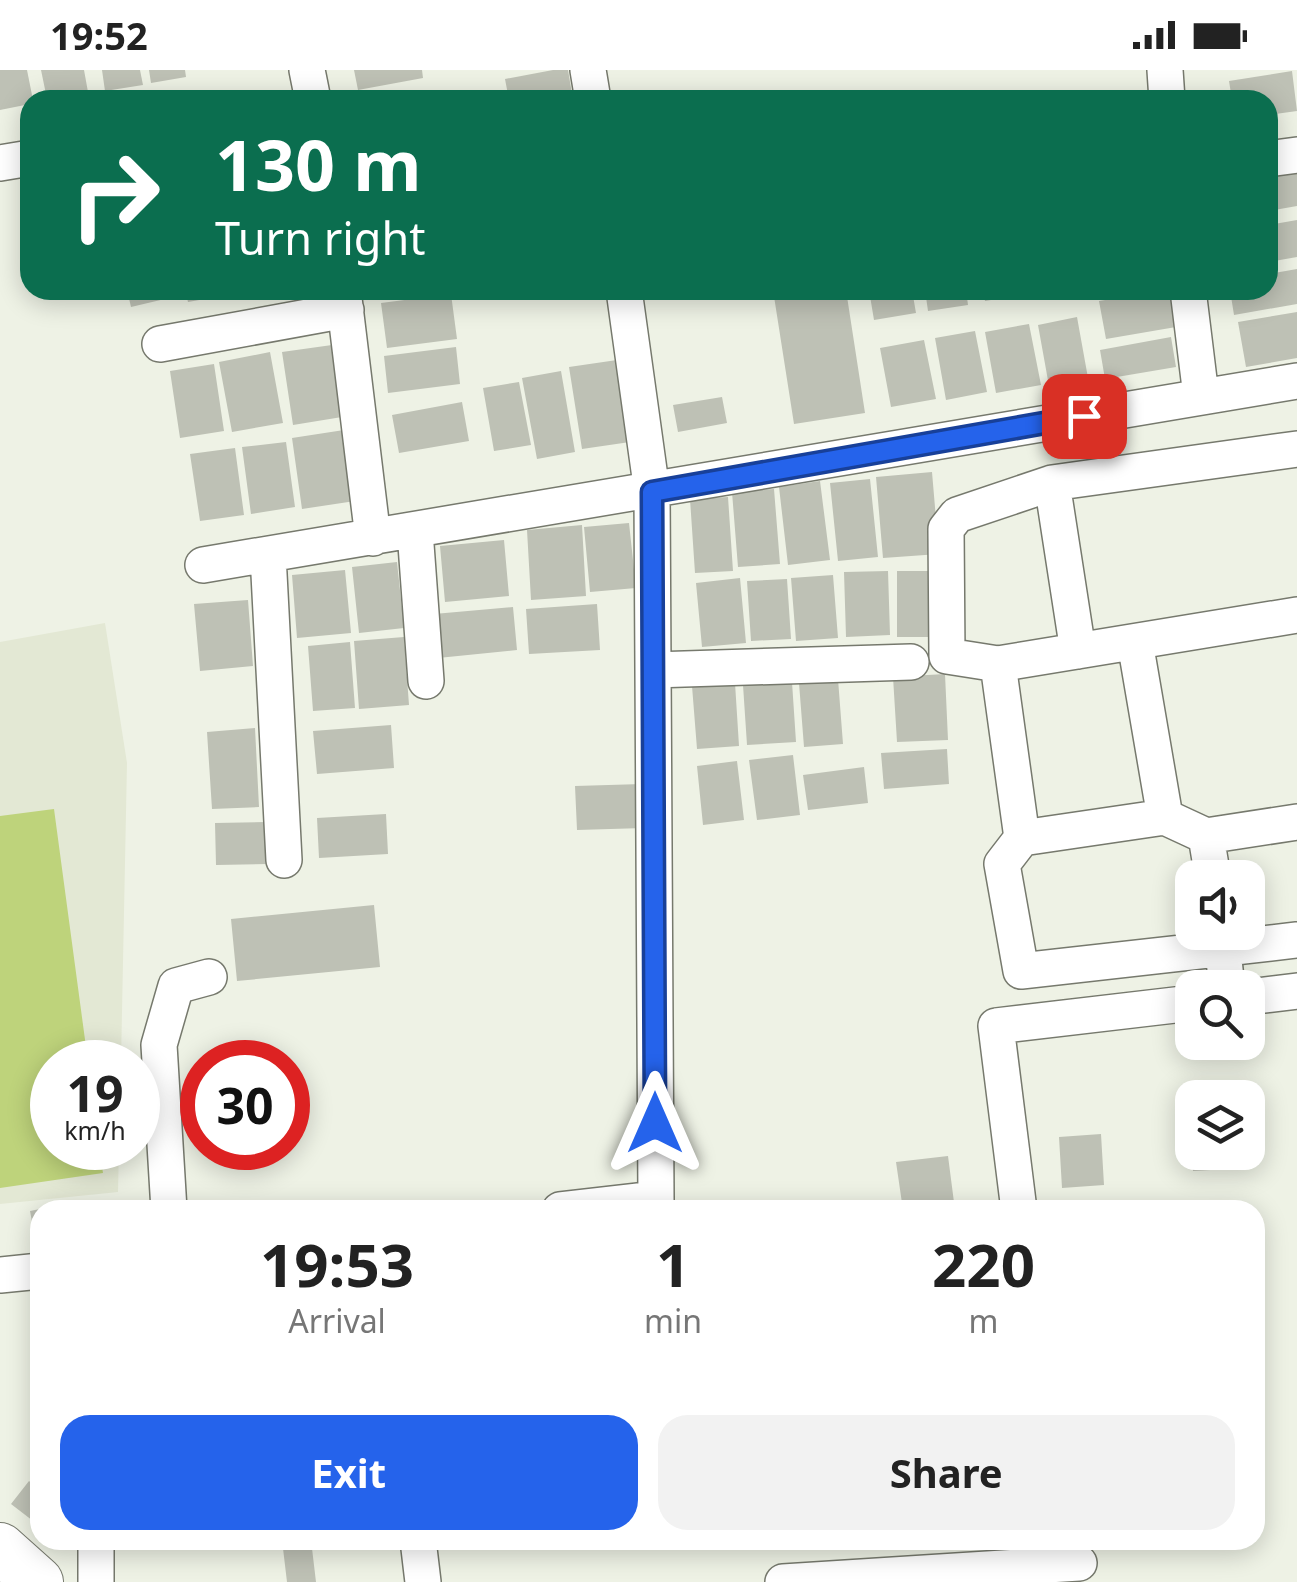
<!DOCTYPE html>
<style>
:root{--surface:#fff;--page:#f2f2f2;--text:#222;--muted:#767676;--accent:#2563eb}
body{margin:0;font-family:"Noto Sans",sans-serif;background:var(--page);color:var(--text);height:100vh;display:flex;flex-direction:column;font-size:38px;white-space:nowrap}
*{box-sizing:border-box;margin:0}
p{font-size:32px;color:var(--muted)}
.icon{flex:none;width:55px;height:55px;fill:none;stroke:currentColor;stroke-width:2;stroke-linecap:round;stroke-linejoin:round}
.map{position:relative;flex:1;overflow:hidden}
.details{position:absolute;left:30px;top:1130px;width:1235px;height:350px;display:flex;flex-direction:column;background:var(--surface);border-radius:30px;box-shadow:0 5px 25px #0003}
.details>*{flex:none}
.top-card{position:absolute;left:20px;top:20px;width:1258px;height:210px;border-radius:30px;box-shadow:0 5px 25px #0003;background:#0b6e4f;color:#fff;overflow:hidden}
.buttons{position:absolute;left:1175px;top:790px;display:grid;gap:20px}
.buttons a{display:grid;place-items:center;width:90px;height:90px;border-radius:20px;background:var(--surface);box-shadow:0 5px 25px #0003;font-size:50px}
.speed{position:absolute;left:30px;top:970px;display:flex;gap:20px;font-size:50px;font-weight:700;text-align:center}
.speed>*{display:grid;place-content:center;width:130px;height:130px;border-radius:50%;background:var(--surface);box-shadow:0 5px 25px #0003;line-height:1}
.speed small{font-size:25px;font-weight:400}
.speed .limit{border:15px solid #d22;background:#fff;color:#111}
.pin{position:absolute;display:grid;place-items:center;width:85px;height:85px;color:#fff;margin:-42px;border-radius:20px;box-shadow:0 5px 15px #0006}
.me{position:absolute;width:110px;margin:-55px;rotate:0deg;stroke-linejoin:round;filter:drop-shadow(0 0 8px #0008)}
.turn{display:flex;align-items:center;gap:35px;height:210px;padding:0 30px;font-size:45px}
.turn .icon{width:130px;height:130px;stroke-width:2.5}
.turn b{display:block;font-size:70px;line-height:85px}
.eta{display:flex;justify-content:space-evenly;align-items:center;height:170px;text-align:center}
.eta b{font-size:60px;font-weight:700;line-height:70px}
.action{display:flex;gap:20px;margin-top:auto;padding:20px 30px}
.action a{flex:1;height:115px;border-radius:30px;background:var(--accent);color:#fff;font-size:40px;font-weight:700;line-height:115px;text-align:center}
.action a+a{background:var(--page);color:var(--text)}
.status{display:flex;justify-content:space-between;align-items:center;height:70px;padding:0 50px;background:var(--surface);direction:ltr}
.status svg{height:28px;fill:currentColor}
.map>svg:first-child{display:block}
</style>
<div class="status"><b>19:52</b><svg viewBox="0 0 49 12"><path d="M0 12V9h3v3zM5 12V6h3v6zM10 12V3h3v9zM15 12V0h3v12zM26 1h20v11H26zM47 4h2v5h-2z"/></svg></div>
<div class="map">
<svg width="1297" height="1512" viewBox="0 0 1297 1512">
<rect width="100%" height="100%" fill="#eef2e5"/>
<path fill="#e3e8d4" d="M 105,553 L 127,693 L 121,992 L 52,992 L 52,1078 L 119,1078 L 118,1122 L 0,1134 L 0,572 Z"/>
<path fill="#bed37b" d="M 54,739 L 88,992 L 52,992 L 52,1078 L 99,1078 L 103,1103 L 0,1118 L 0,746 Z"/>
<path fill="#bec1b5" d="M 0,0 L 27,0 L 33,30 L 30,34 L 0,40 Z
M 41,0 L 84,0 L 88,22 L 47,29 Z
M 102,0 L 140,0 L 143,15 L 105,21 Z
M 149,0 L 185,0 L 186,7 L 151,13 Z
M 354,0 L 422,0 L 423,8 L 358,20 Z
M 553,0 L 568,0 L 573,30 L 509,30 L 505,9 Z
M 1292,1 L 1297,41 L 1268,45 L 1268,30 L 1232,30 L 1229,11 Z
M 1297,100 L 1297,136 L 1268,141 L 1268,105 Z
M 1297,150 L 1297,187 L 1268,192 L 1268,155 Z
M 1297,199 L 1297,234 L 1234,245 L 1230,220 L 1268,220 L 1268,204 Z
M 127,220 L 167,220 L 169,228 L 131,237 Z
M 185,220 L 232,220 L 233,224 L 188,232 Z
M 773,220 L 846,220 L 865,343 L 794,354 Z
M 869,220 L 912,220 L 916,243 L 874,250 Z
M 925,220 L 966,220 L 968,235 L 928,241 Z
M 983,220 L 1026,220 L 1027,224 L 985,231 Z
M 1166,220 L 1170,220 L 1176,257 L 1106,269 L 1099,231 Z
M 451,224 L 457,269 L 387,278 L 381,233 Z
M 1297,242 L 1297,288 L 1246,297 L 1238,252 Z
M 1077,247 L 1088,308 L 1049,316 L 1038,255 Z
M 1029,254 L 1041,315 L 996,323 L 985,262 Z
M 975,261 L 987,322 L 946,330 L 935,268 Z
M 1171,267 L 1176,297 L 1105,309 L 1100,280 Z
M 924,270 L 936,329 L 891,337 L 880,278 Z
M 332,275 L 342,347 L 293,355 L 282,282 Z
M 456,277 L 460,314 L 388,323 L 384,286 Z
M 270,282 L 283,353 L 232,362 L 219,292 Z
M 617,290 L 630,372 L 582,379 L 569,297 Z
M 214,294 L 224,361 L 180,368 L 170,301 Z
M 561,301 L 575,382 L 537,389 L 522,308 Z
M 519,312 L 531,375 L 494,381 L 483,318 Z
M 722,327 L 727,353 L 678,362 L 673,335 Z
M 462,332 L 469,371 L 399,383 L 392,345 Z
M 344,360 L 355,431 L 302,439 L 292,368 Z
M 286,372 L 295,437 L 251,444 L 242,377 Z
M 235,378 L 244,445 L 200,451 L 190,384 Z
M 932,402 L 939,484 L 883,488 L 876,407 Z
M 870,409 L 878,487 L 838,491 L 830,413 Z
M 820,411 L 830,490 L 788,495 L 779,417 Z
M 774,419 L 780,494 L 738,497 L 732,422 Z
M 728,427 L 733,501 L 695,503 L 690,429 Z
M 629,453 L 636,518 L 590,522 L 584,457 Z
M 582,455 L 586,526 L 531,530 L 527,460 Z
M 504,470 L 509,526 L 445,532 L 440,476 Z
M 397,492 L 404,558 L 359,563 L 352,497 Z
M 345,500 L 351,563 L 297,568 L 292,505 Z
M 888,501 L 890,565 L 846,567 L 844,502 Z
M 897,501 L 940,501 L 941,567 L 897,567 Z
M 833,505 L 838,568 L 796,571 L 791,508 Z
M 740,508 L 746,573 L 702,577 L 696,513 Z
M 787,509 L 791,569 L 751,571 L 747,511 Z
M 248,530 L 253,596 L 200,601 L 194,534 Z
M 597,534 L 600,580 L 529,584 L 526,539 Z
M 513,537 L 517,580 L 438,588 L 434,544 Z
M 404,567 L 409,635 L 359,639 L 354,571 Z
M 350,572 L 355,638 L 313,641 L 308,576 Z
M 945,604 L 948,670 L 897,672 L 893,607 Z
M 838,609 L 843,674 L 804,677 L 799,613 Z
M 792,612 L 796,672 L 747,675 L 743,615 Z
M 735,613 L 739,676 L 697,679 L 692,616 Z
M 391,655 L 394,698 L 317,704 L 313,661 Z
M 255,658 L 259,737 L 212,739 L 207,662 Z
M 947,679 L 949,714 L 884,719 L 881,683 Z
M 793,685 L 800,745 L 757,750 L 749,690 Z
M 737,691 L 744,750 L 703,755 L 697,696 Z
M 864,697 L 868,733 L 808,740 L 803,705 Z
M 642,714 L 644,758 L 577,760 L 575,716 Z
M 386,744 L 388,784 L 319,788 L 317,748 Z
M 266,752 L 267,794 L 216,795 L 215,753 Z
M 374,835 L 380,897 L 237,911 L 231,849 Z
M 1101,1064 L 1104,1115 L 1062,1118 L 1059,1067 Z
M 1192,1082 L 1227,1082 L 1228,1099 L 1193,1101 Z
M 948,1086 L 955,1140 L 903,1140 L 896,1092 Z
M 40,1139 L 40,1184 L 38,1184 L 30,1141 Z
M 29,1411 L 40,1420 L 40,1451 L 37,1454 L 11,1434 Z
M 282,1470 L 311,1470 L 316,1512 L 287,1512 Z"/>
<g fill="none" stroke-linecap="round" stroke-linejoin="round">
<g stroke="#76796d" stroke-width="38">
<path id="street" d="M 307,0 L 313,30
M 588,0 L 593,30
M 1165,0 L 1167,30
M 1268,89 L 1297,85
M 0,93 L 30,88
M 343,220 L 373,468
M 624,220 L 652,422 L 656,1129
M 1188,220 L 1201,326
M 160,274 L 346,240
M 1297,379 L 1052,413 L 957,445 L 946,459 L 947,586 L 998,594 L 1022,768 L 1002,794 L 1021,901 L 1297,870
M 1052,413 L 1078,581
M 415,461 L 426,611
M 268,485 L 284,790
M 203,495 L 1297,311
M 1135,572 L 1165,747
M 998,594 L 1297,545
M 653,600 L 911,592
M 1206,766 L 1213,808
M 1022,768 L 1165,747 L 1206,766 L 1297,752
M 1221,862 L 1227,918
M 1248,927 L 1297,921
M 169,1140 L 159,975 L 176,916 L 209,907
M 560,1140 L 656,1129 L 656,1140
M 1019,1140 L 996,956 L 1192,933
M 0,1205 L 40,1201
M 418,1470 L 423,1512
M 96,1512 L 96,1470
M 783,1512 L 1079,1493"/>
</g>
<g stroke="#76796d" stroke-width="52">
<path id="secondary" d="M 0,1478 L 38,1512"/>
</g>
<use href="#street" stroke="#fff" stroke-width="35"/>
<use href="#secondary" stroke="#fff" stroke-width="50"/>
</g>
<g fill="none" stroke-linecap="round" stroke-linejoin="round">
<g stroke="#184099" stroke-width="25">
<path id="route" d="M 655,1053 L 652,422 L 1084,346"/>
</g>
<use href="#route" stroke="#2563eb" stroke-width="18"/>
</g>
</svg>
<div class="buttons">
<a><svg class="icon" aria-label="sound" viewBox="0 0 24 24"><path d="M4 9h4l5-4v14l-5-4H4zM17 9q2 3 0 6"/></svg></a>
<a><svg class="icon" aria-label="search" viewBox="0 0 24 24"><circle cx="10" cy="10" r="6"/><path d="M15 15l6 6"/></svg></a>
<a><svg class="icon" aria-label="layers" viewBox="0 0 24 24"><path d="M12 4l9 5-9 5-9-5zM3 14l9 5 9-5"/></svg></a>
</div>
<div class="speed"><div>19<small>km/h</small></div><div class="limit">30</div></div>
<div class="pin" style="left:1084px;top:346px;background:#d93025"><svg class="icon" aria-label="arrive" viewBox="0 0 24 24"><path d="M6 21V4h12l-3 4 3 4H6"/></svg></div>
<svg class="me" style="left:655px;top:1053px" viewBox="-20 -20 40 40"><path d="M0-17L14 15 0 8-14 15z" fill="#2563eb" stroke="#fff" stroke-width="4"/></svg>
<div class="top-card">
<div class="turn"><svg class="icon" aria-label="right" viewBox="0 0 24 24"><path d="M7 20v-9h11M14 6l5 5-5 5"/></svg><div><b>130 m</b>Turn right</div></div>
</div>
<section class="details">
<div class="eta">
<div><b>19:53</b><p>Arrival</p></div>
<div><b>1</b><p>min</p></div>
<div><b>220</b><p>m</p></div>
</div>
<div class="action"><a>Exit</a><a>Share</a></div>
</section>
</div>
